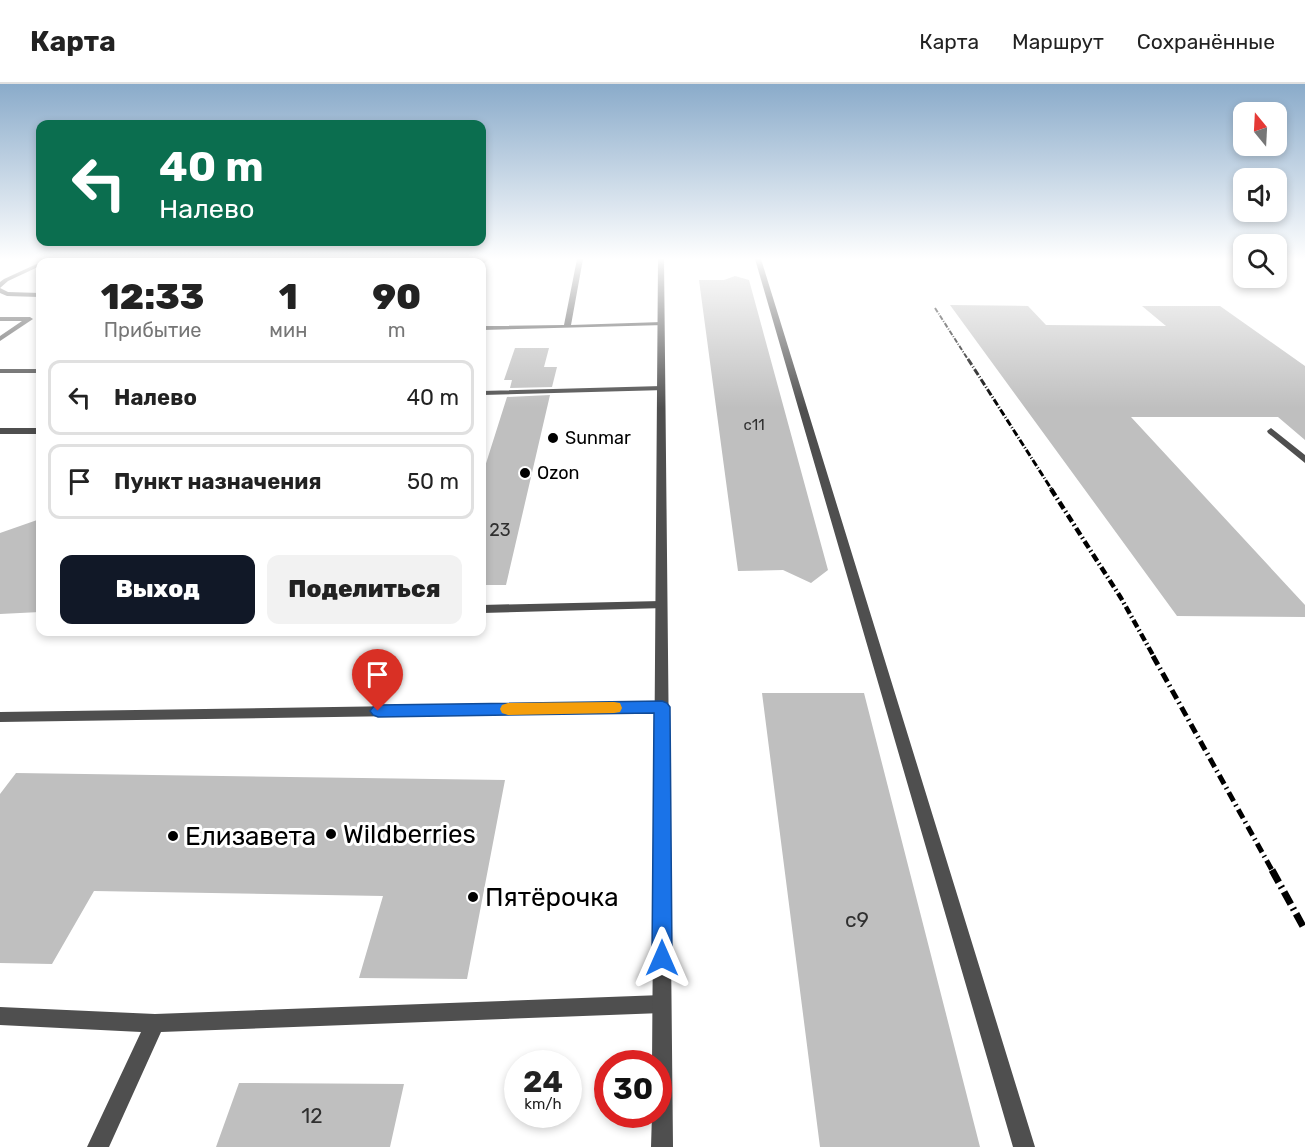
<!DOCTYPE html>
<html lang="ru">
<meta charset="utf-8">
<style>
:root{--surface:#fff;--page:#f2f2f2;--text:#222;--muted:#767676;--line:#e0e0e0;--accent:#111827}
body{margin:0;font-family:Rubik,sans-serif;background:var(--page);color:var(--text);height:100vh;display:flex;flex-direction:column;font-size:22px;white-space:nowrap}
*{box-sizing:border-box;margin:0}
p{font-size:20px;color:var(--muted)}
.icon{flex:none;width:33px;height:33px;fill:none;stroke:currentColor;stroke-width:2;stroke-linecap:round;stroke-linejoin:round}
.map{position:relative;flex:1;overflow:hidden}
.panel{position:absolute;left:36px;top:174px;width:450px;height:378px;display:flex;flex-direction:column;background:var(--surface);border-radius:12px;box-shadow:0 3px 9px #0003}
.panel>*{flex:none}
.banner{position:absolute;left:36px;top:36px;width:450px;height:126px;border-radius:12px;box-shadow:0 3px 9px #0003;background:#0b6e4f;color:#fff;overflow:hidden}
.needle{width:39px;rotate:342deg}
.fabs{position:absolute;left:1233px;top:18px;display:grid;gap:12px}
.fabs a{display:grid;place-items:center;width:54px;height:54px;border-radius:12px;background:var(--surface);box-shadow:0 3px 9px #0003;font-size:30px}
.speed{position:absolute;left:504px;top:966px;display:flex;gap:12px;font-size:30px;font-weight:700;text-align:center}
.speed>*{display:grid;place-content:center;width:78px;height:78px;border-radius:50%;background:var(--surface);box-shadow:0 3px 9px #0003;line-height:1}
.speed small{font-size:15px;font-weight:400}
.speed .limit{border:9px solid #d22;background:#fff;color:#111}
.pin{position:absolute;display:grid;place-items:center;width:51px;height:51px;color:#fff;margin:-62px -26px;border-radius:50% 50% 50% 0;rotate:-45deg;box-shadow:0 0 6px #0007}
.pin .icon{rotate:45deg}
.me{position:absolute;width:66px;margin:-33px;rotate:0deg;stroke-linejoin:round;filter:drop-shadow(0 0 4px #0008)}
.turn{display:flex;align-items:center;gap:21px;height:126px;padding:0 24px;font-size:27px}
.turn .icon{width:78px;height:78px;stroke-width:2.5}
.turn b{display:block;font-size:42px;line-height:51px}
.eta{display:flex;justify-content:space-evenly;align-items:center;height:102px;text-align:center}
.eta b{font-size:36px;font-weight:800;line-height:42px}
.button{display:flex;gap:12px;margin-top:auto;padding:12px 24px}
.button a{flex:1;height:69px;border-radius:12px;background:var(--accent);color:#fff;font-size:24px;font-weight:800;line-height:69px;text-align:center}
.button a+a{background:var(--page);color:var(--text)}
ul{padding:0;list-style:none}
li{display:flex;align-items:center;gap:18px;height:75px;margin:0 12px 9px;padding:0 12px;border:3px solid var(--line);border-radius:12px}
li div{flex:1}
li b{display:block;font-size:22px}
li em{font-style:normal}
header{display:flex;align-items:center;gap:36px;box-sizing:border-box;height:84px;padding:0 30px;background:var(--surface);border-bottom:2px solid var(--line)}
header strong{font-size:28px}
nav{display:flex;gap:33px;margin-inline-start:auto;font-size:21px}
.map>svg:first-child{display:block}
</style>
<header>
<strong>Карта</strong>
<nav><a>Карта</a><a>Маршрут</a><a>Сохранённые</a></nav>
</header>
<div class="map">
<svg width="1305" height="1063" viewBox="0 0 1305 1063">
<rect width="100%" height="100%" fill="#fff"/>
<path fill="#bfbfbf" d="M 735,192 L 749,196 L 828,486 L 811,499 L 783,486 L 738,487 L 699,196 L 724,196 Z
M 950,221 L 1028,222 L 1046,241 L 1166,242 L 1142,222 L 1220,222 L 1305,282 L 1305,356 L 1278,333 L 1131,333 L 1305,521 L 1305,533 L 1177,532 Z
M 515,264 L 549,264 L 544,283 L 557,283 L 552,303 L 510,304 L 512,296 L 504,296 Z
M 550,311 L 506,501 L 482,501 L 482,392 L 507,313 Z
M 40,435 L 40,528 L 0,530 L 0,449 Z
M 762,609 L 864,609 L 980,1063 L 820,1063 Z
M 16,689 L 505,696 L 467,895 L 359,894 L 383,812 L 94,807 L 52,880 L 0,879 L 0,710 Z
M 239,999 L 404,1000 L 390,1063 L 216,1063 Z"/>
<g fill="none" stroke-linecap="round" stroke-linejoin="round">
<path fill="#4f4f4f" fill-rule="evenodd" d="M 140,175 L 209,176 L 212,178 L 137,178 Z
M 289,175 L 296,175 L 293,178 L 287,178 Z
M 356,175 L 363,175 L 360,178 L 354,178 Z
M 482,175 L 489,175 L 482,181 L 479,178 Z
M 577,175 L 583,175 L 571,241 L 662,238 L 664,239 L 664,241 L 482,246 L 482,242 L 564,241 Z
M 755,175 L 761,175 L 1035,1063 L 1013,1063 Z
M 41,178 L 40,182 L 8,197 L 0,204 L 0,198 L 4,195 Z
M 0,204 L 8,208 L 40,209 L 40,213 L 7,212 L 0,209 Z
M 0,233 L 30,233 L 33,235 L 0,257 L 0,252 L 22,237 L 0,237 Z
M 0,285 L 40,285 L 40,289 L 0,289 Z
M 662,302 L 665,302 L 665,306 L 482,311 L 482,307 Z
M 0,344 L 40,344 L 40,350 L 0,350 Z
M 1271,344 L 1305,371 L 1305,379 L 1268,349 L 1267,347 Z
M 661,517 L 667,521 L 665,524 L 482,529 L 482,521 Z
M 662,618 L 667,619 L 669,623 L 667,627 L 662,628 L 0,638 L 0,628 Z
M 662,911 L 669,913 L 671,920 L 669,927 L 662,929 L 161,948 L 109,1063 L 87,1063 L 141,948 L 0,941 L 0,923 L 155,930 Z"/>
<path fill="#4f4f4f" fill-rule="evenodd" d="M 658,175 L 664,175 L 673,1063 L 651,1063 L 652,1030 L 658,1030 L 658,980 L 652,980 Z"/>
<path stroke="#000" stroke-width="2" stroke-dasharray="5 1.5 1 1.5" stroke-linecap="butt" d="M 935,224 L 969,277"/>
<path stroke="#000" stroke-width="3" stroke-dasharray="7 2 1 2" stroke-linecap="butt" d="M 968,275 L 1052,406"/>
<path stroke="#000" stroke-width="4.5" stroke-dasharray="8 3 1.5 3" stroke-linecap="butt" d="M 1051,405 L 1121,514 L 1154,573"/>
<path stroke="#000" stroke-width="5" stroke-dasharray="10 4 1.5 4" stroke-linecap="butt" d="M 1153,572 L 1273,788"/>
<path stroke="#000" stroke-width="7" stroke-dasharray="14 4.5 2 4.5" stroke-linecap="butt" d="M 1272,786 L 1305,846"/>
</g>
<linearGradient id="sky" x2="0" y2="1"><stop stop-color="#8aabca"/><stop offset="0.54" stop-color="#fff"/><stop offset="1" stop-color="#fff" stop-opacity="0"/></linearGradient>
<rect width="1305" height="324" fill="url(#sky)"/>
<path fill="#1a73e8" stroke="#114b97" stroke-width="1.5" d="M 662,617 L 667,619 L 670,623 L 672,874 L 669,881 L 662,884 L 655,881 L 652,874 L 654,629 L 378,633 L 373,631 L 370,627 L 373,623 L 378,621 Z"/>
<path fill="#f59e0b" d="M 614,618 L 620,619 L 622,624 L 620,628 L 614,629 L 508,631 L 502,629 L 500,625 L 502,621 L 508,619 Z"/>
<g fill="#000" stroke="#fff" stroke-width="2">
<circle cx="553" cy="354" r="6"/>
<circle cx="525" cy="389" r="6"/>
<circle cx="331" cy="750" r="6"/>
<circle cx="173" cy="752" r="6"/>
<circle cx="473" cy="813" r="6"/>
</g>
<g text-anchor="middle" stroke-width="6" stroke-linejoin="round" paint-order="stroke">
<g font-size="15" fill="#303030">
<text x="754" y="346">с11</text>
</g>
<g font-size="18" fill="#000" stroke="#fff" text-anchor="start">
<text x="565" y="360">Sunmar</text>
<text x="537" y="395">Ozon</text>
</g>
<g font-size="18" fill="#303030">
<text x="500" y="452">23</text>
</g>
<g font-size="21" fill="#303030">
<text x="857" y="843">с9</text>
<text x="312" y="1039">12</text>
</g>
<g font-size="26" fill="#000" stroke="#fff" text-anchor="start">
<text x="343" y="759">Wildberries</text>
<text x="185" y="761">Елизавета</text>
<text x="485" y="822">Пятёрочка</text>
</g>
</g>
</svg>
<div class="fabs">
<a><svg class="needle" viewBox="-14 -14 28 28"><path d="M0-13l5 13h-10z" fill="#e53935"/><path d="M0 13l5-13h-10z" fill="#767676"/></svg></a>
<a><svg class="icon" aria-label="sound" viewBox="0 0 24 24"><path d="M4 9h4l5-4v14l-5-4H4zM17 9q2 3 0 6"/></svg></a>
<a><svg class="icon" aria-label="search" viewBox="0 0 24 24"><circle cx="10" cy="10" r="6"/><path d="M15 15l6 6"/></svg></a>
</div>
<div class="speed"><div>24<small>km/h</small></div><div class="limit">30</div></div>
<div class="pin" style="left:378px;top:627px;background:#d93025"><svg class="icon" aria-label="arrive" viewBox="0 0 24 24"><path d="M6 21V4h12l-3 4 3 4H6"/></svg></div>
<svg class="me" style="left:662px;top:874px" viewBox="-20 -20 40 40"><path d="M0-17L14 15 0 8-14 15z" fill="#1a73e8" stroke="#fff" stroke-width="4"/></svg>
<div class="banner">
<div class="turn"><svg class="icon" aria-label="left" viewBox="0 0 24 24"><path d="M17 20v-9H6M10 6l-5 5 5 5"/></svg><div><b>40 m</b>Налево</div></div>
</div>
<section class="panel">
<div class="eta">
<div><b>12:33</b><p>Прибытие</p></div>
<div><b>1</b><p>мин</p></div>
<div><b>90</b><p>m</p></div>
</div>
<ul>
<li><svg class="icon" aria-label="left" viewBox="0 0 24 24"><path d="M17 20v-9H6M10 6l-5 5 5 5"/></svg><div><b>Налево</b></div><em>40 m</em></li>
<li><svg class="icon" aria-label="arrive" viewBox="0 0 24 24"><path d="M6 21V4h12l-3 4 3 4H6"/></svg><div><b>Пункт назначения</b></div><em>50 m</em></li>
</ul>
<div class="button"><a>Выход</a><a>Поделиться</a></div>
</section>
</div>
